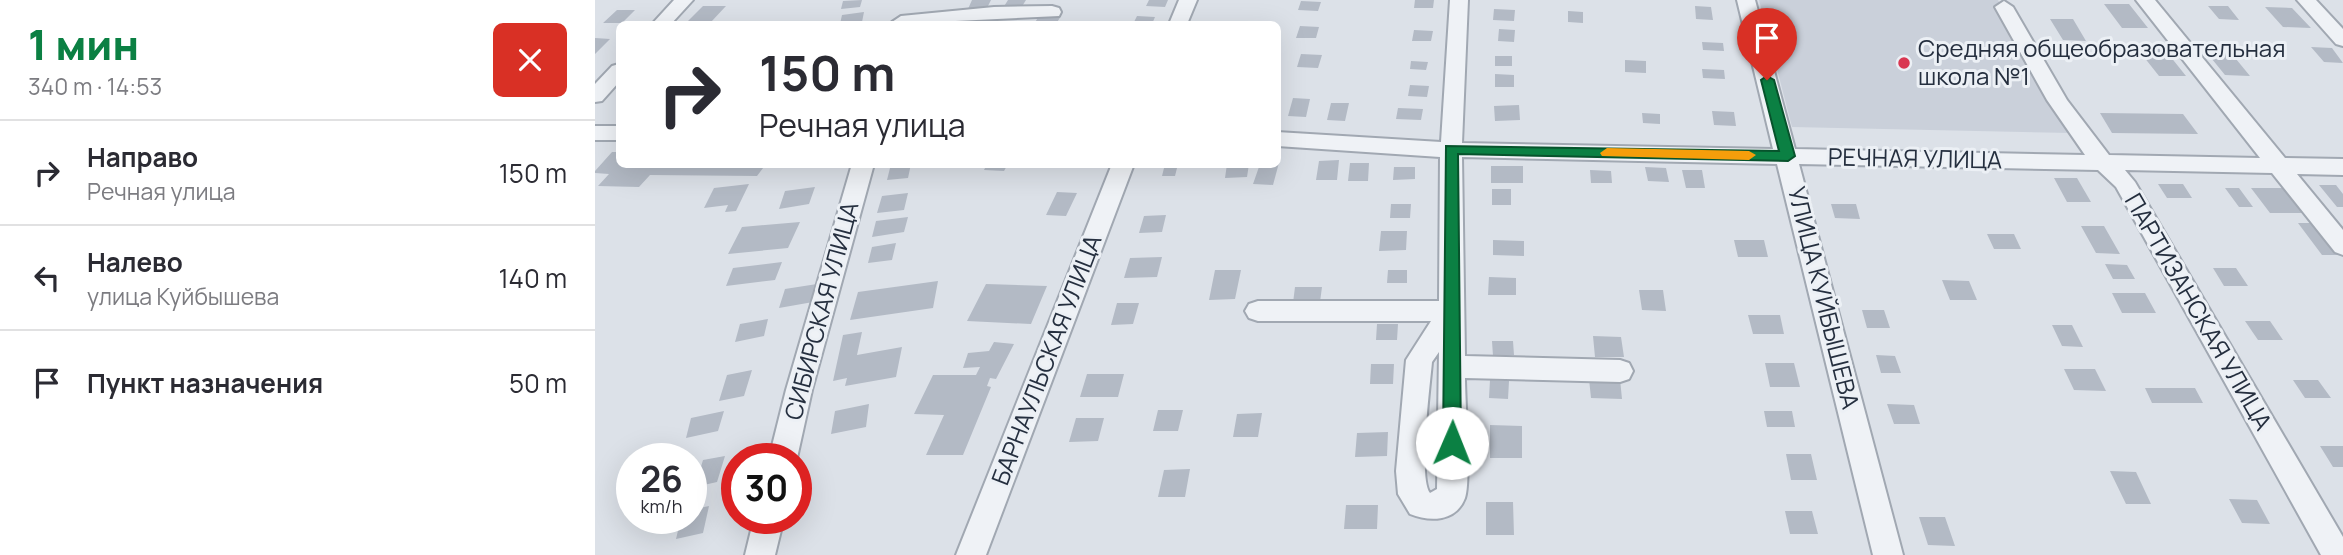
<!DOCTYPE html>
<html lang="ru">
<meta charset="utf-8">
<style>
:root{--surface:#fff;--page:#f7f7f7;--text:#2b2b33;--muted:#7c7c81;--line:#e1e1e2;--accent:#0b8043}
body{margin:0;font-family:Manrope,sans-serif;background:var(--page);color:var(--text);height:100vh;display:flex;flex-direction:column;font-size:26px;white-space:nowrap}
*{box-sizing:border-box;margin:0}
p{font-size:23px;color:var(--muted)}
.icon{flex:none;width:38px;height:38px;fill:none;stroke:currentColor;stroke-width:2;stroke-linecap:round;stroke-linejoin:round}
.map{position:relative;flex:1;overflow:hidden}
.side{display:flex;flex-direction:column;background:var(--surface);width:595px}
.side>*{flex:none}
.guide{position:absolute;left:21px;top:21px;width:665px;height:147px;border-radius:10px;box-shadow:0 7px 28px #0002;background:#fff;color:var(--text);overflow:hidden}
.speed{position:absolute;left:21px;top:443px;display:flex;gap:14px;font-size:35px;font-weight:700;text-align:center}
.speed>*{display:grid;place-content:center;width:91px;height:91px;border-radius:50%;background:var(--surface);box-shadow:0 7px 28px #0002;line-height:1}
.speed small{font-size:18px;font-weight:400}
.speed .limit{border:10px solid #d22;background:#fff;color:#111}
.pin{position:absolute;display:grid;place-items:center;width:60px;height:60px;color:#fff;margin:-72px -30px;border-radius:50% 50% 50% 0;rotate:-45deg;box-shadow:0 0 7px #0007}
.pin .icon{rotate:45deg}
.me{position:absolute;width:77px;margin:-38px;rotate:1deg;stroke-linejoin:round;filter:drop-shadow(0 0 5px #0008)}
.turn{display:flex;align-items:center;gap:24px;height:147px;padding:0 28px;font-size:32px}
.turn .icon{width:91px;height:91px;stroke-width:2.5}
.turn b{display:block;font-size:49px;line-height:60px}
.round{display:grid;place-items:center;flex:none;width:74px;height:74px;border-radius:10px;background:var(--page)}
.head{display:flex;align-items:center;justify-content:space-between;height:119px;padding:0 28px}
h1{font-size:42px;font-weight:800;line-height:52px;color:var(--accent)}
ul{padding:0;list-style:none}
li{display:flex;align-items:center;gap:21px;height:105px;padding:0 28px;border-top:2px solid var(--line)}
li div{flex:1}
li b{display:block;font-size:26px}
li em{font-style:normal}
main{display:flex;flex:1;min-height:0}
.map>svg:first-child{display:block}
</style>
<main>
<section class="side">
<div class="head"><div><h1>1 мин</h1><p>340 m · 14:53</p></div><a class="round" style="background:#d93025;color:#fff"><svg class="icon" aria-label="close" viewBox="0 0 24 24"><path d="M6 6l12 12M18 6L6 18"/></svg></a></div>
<ul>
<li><svg class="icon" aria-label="right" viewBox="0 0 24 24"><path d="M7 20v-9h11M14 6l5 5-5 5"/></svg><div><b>Направо</b><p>Речная улица</p></div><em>150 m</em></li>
<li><svg class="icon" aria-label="left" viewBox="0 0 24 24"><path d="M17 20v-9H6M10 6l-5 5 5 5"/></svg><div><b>Налево</b><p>улица Куйбышева</p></div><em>140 m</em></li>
<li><svg class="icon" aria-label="arrive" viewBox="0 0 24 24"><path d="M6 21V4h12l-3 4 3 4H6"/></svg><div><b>Пункт назначения</b></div><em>50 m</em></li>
</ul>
</section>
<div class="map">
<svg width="1748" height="555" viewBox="0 0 1748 555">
<rect width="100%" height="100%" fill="#dce1e8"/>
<path fill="#cad0da" d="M 1164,0 L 1403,0 L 1476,133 L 1197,127 Z"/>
<path fill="#b3bac5" d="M 267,0 L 265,7 L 246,9 L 248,1 Z
M 377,0 L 396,0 L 392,8 L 373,9 Z
M 413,0 L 431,0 L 426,8 L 408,8 Z
M 554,0 L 573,0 L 570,7 L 551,6 Z
M 820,0 L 839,0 L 838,8 L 819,8 Z
M 706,1 L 726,2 L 723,11 L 703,10 Z
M 1509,4 L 1534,4 L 1553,28 L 1527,28 Z
M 108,6 L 131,6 L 116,22 L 92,22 Z
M 1100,6 L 1116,7 L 1118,20 L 1101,19 Z
M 1613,6 L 1633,6 L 1644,20 L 1624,19 Z
M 1670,7 L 1697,8 L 1716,28 L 1688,27 Z
M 899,9 L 920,10 L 919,21 L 898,20 Z
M 22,10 L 40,10 L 27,23 L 8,23 Z
M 973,11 L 988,12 L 988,23 L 973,22 Z
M 269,12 L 267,22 L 245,24 L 247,15 Z
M 444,16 L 466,16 L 461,24 L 439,24 Z
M 542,16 L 560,17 L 557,24 L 538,24 Z
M 1455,19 L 1478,19 L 1491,41 L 1468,40 Z
M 705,26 L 724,27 L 721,38 L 701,38 Z
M 904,29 L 920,30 L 919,42 L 903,41 Z
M 819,30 L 838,31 L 836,41 L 817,41 Z
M 0,38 L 15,39 L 0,54 Z
M 1107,42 L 1128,43 L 1129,51 L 1108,50 Z
M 1567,46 L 1591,76 L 1564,76 L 1541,47 Z
M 1716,47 L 1737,48 L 1748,63 L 1729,62 Z
M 1608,48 L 1632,48 L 1655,76 L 1630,75 Z
M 706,54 L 727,55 L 723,68 L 702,67 Z
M 900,56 L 917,56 L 917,66 L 900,66 Z
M 1030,60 L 1051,61 L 1051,73 L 1030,72 Z
M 816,61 L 833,62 L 831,70 L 815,69 Z
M 1107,69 L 1129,70 L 1130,79 L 1108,78 Z
M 900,74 L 919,75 L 919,87 L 900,87 Z
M 815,85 L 834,86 L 832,97 L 813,96 Z
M 698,98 L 715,99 L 711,117 L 693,116 Z
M 736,103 L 754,103 L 750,121 L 732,120 Z
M 924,105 L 925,120 L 900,121 L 899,106 Z
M 803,108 L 828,109 L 826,120 L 801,119 Z
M 1117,111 L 1139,112 L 1141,126 L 1119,125 Z
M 1047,113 L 1065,114 L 1065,124 L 1048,123 Z
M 1505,113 L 1588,114 L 1603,134 L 1517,133 Z
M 17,152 L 24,152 L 24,164 L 171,164 L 162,176 L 55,175 L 44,187 L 3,186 L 14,174 L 0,173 L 0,171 Z
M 682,159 L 685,159 L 678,185 L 658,184 L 665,164 L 682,164 Z
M 744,160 L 742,180 L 721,180 L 724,161 Z
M 755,163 L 774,163 L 773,181 L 753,181 Z
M 296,164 L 316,164 L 313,178 L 292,180 Z
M 392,164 L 413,164 L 409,171 L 389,170 Z
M 570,164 L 583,164 L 580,176 L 567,176 Z
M 632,164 L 654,164 L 652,177 L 630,178 Z
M 896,166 L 928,166 L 928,183 L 896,183 Z
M 799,167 L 820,167 L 820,179 L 798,180 Z
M 1050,167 L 1071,168 L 1074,182 L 1053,181 Z
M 995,170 L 1016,171 L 1017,183 L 996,183 Z
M 1087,170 L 1107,170 L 1110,188 L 1091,188 Z
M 1459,178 L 1482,178 L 1496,202 L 1472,202 Z
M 154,184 L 141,211 L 130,212 L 133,205 L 109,208 L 119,188 Z
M 1563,184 L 1588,184 L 1597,198 L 1572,198 Z
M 1724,185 L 1741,185 L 1748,194 L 1748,207 L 1742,207 Z
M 220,187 L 214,204 L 184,209 L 190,191 Z
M 1630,188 L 1644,188 L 1658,207 L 1644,207 Z
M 1656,188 L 1688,188 L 1708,213 L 1675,213 Z
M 897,189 L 916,189 L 916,205 L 897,205 Z
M 462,192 L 482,193 L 471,216 L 451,215 Z
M 313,193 L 309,210 L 282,213 L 287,196 Z
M 796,204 L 816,204 L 815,218 L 795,218 Z
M 1236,204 L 1261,204 L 1265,219 L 1240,218 Z
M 571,215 L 567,232 L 544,233 L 549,216 Z
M 313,217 L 309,232 L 277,237 L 281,221 Z
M 205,222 L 193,248 L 133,254 L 147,227 Z
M 1703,223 L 1719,223 L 1745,255 L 1727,255 Z
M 1486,226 L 1509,226 L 1525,254 L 1501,253 Z
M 786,231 L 812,231 L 811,250 L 784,251 Z
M 1392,234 L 1419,234 L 1426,249 L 1399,249 Z
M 898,240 L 929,241 L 929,256 L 898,255 Z
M 1139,240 L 1169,240 L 1173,257 L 1143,257 Z
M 301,243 L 297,260 L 273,263 L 277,247 Z
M 567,257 L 562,277 L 529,278 L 535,258 Z
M 187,262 L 180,280 L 131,286 L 138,268 Z
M 1510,264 L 1532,265 L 1540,279 L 1518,279 Z
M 1618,268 L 1641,268 L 1653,286 L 1629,286 Z
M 620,270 L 646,270 L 640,299 L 614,300 Z
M 793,270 L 812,270 L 812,283 L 792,283 Z
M 894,277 L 921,278 L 921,295 L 893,295 Z
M 1347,280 L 1374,281 L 1382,300 L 1355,300 Z
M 343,281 L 338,308 L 255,320 L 263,292 Z
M 222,284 L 218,302 L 184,308 L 190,289 Z
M 391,284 L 452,286 L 436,324 L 372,321 Z
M 700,287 L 727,287 L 725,302 L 698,303 Z
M 1044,290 L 1068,290 L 1071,311 L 1047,310 Z
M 1517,293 L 1550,293 L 1561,313 L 1527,313 Z
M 522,303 L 544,303 L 538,324 L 516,325 Z
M 1267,310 L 1289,310 L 1295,328 L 1272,328 Z
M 1153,315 L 1185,315 L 1189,334 L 1158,334 Z
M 173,319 L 169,336 L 140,342 L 145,324 Z
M 1650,321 L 1675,321 L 1688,340 L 1663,340 Z
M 782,324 L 803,324 L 802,340 L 781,340 Z
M 1457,325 L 1477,325 L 1488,347 L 1467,346 Z
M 267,332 L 262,355 L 307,347 L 301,377 L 250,386 L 252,378 L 238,381 L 248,335 Z
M 998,336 L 1026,337 L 1029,357 L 1000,357 Z
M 897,341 L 918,341 L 919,355 L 898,356 Z
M 399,342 L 419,344 L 401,379 L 395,378 L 392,386 L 396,387 L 368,455 L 331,455 L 349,415 L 319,414 L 338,375 L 381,375 L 385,367 L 368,368 L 373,353 L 394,351 Z
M 1281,355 L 1300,356 L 1306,373 L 1286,373 Z
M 1170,363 L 1199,363 L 1205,387 L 1175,387 Z
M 776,364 L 799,364 L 798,384 L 775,384 Z
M 1469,369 L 1500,369 L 1511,391 L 1479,390 Z
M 157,370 L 149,396 L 124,401 L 132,375 Z
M 492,374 L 529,374 L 523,397 L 485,397 Z
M 994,379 L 1025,379 L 1027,399 L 996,398 Z
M 895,380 L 914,381 L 913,399 L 894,398 Z
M 1698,380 L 1723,380 L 1736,398 L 1710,398 Z
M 1550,388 L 1600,388 L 1608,403 L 1557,403 Z
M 274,404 L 271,427 L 236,434 L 240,411 Z
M 1292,404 L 1319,405 L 1325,424 L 1299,424 Z
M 563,410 L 588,410 L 583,431 L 558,431 Z
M 129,411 L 123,431 L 91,438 L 96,418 Z
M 1169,411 L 1197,411 L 1200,427 L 1172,427 Z
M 667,413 L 663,437 L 638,437 L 642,414 Z
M 481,418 L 509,418 L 503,441 L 474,442 Z
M 895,425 L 927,426 L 927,458 L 895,458 Z
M 793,432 L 792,456 L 760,457 L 762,433 Z
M 1725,446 L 1748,446 L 1748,467 L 1738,467 Z
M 1191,454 L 1216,454 L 1222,480 L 1196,480 Z
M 130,456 L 122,482 L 100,487 L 108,460 Z
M 595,469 L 590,497 L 563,497 L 569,470 Z
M 1515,471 L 1541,472 L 1556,504 L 1531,504 Z
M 1634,499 L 1662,500 L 1675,524 L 1647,523 Z
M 891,502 L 918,502 L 919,535 L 891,535 Z
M 751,505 L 783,505 L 782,529 L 749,529 Z
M 114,506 L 108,533 L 81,539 L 86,518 L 96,518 L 96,510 Z
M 1190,511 L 1217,511 L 1223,534 L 1195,534 Z
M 1324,517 L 1350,517 L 1360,546 L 1333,545 Z"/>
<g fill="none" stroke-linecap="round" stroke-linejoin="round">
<g stroke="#a1a8b2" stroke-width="4">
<path id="minor" d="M 79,0 L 98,0 L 76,24 L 57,24 Z
M 584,0 L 602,0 L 592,24 L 574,24 Z
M 855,0 L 873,0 L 867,143 L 1178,149 L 1142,0 L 1160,0 L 1200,149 L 1490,155 L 1452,100 L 1400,7 L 1409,1 L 1418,7 L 1472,100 L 1514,155 L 1665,158 L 1541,0 L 1560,0 L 1690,158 L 1748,159 L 1748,175 L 1702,174 L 1748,230 L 1748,255 L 1740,252 L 1677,173 L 1530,170 L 1540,182 L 1748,537 L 1748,555 L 1726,555 L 1521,187 L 1503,170 L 1204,164 L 1308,555 L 1278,555 L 1182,164 L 867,157 L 870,356 L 1025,360 L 1034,363 L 1038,371 L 1034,379 L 1025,382 L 870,378 C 870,401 876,481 870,498 C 861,522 835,522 815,514 L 803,494 L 801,471 L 811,360 L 836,321 L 663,321 L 654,318 L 650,311 L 654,304 L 663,301 L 844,301 L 845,157 L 682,146 L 682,132 L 846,142 ZM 844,352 L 842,489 L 835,493 C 823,479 835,385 837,362 Z
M 1702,0 L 1721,0 L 1748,29 L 1748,46 L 1741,44 Z
M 457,6 L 464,8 L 466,12 L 464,16 L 298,24 L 297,22 L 306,16 L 399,7 Z
M 24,64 L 24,82 L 7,101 L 0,102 L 0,84 L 17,66 Z
M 0,126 L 24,126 L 24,140 L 0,140 Z
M 257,164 L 279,164 L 217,390 L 202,458 L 174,458 L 191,390 Z
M 517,164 L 539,164 L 391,555 L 361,555 Z
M 159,518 L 189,518 L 180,555 L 150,555 Z"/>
</g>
<use href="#minor" fill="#eff2f6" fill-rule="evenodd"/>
</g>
<path fill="#0b8043" stroke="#07532c" stroke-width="2" d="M 1172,76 L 1179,80 L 1200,156 L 1193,161 L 863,154 L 866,443 L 864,449 L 857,451 L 851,449 L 848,443 L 851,146 L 1184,151 L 1166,80 Z"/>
<path fill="#f59e0b" d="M 1012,148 L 1154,151 L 1161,155 L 1154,160 L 1007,156 L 1005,153 Z"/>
<circle fill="#d93651" stroke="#ecf0f5" stroke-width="2.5" cx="1309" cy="63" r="7"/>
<g text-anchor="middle" stroke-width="6" stroke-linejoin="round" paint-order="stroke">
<g font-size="24" fill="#252f3f" stroke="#ecf0f5" text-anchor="start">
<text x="1323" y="57">Средняя общеобразовательная<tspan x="1323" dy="28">школа №1</tspan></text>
</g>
<g font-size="24" fill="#252f3f" stroke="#ecf0f5">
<text transform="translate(1320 159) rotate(1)" y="8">РЕЧНАЯ УЛИЦА</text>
<text transform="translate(1228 298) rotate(76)" y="8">УЛИЦА КУЙБЫШЕВА</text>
<text transform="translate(227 311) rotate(-75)" y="8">СИБИРСКАЯ УЛИЦА</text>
<text transform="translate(1603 312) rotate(60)" y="8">ПАРТИЗАНСКАЯ УЛИЦА</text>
<text transform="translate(452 360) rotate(-69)" y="8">БАРНАУЛЬСКАЯ УЛИЦА</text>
</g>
</g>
</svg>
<div class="speed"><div>26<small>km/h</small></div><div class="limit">30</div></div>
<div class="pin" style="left:1172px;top:80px;background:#d93025"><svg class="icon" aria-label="arrive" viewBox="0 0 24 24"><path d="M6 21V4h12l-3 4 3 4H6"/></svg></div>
<svg class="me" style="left:857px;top:443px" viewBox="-20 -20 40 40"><circle r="19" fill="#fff"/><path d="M0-13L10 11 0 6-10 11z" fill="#0b8043"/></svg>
<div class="guide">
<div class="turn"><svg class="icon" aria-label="right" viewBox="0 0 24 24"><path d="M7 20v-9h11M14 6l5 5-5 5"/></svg><div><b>150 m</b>Речная улица</div></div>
</div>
</div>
</main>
